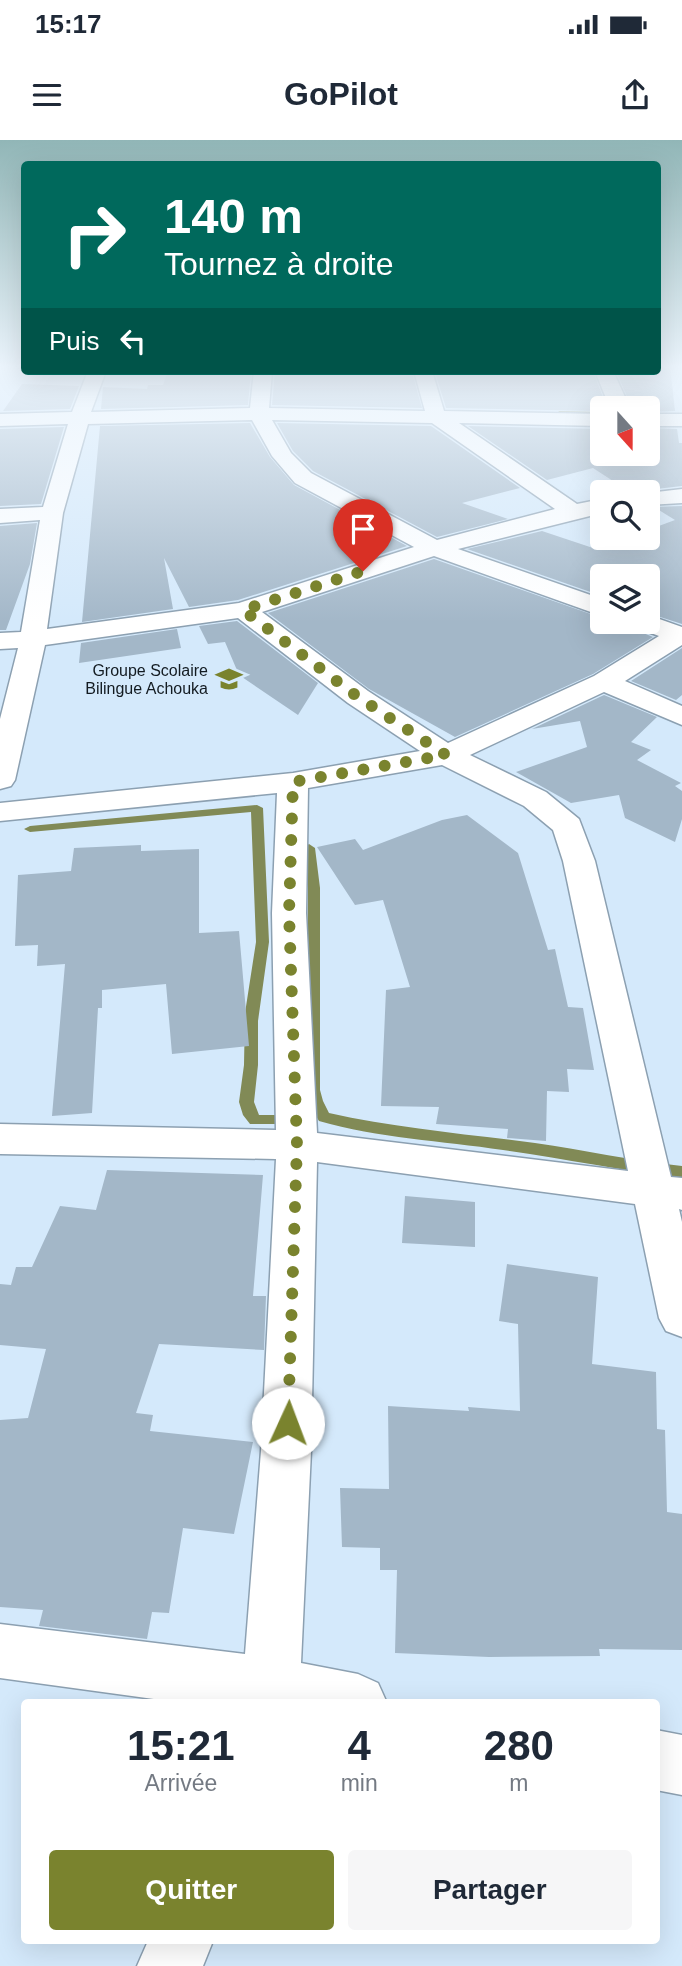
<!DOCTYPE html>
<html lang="fr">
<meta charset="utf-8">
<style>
:root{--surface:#fff;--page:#f6f6f7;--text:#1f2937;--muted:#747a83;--accent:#7a832e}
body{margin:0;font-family:Arial,sans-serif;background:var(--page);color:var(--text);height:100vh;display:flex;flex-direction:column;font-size:26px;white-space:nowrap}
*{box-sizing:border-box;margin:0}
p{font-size:23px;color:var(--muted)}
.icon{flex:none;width:38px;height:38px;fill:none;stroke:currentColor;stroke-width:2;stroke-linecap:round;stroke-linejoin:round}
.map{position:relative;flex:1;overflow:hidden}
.panel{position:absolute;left:21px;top:1559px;width:639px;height:245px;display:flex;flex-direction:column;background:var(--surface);border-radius:7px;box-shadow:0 7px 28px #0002}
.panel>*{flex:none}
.hud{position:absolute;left:21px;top:21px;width:640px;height:214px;border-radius:7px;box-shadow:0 7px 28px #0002;background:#00695c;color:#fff;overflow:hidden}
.needle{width:46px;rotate:159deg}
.buttons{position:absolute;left:590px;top:256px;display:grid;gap:14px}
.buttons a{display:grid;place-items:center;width:70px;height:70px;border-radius:7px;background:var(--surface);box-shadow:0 7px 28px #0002;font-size:35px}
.pin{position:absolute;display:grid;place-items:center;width:60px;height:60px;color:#fff;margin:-72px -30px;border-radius:50% 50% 50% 0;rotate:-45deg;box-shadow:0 0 7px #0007}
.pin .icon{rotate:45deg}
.me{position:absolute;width:77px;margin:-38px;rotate:2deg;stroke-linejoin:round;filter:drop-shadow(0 0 5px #0008)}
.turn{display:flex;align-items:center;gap:24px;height:147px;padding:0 28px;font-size:32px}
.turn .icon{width:91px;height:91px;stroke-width:2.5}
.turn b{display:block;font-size:49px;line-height:60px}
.then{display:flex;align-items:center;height:66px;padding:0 28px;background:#0003;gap:14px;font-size:26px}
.eta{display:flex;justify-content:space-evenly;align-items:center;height:119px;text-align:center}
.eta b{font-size:42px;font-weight:700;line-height:49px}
.button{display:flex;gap:14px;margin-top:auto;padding:14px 28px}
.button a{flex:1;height:80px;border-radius:7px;background:var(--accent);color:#fff;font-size:28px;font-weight:700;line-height:80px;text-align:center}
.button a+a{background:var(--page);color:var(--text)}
.status{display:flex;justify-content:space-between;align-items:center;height:49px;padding:0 35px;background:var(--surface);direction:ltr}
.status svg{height:19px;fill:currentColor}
header{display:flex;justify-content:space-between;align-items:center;height:91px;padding:0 28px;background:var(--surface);font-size:32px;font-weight:700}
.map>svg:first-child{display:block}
</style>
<div class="status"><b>15:17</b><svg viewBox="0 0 49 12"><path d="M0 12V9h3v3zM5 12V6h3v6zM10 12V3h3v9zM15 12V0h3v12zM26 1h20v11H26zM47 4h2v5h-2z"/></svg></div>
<header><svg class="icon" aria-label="menu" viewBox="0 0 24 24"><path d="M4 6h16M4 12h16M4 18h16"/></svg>GoPilot<svg class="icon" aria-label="share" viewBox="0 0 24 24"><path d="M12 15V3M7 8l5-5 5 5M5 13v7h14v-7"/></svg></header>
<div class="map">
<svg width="682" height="1826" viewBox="0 0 682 1826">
<rect width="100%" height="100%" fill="#d4e9fb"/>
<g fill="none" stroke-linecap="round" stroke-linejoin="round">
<path fill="#818a56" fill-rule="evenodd" d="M 559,271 L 602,272 L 602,276 L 556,275 Z
M 257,665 L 263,668 L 269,802 L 258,881 L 258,925 L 254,962 L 259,975 L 298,975 L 300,979 L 298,983 L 293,984 L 250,984 L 243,975 L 239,962 L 244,925 L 245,873 L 256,802 L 251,672 L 30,692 L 24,689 L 30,686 Z
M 309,704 L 315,708 L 320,748 L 320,950 L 323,961 L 329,973 C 396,988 466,994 535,1003 C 584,1010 632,1021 682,1026 L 682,1038 C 622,1031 563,1018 503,1010 C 442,1001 378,998 319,981 L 310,966 L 306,950 L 308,748 L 303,708 Z"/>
</g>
<path fill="#a3b7c8" d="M 658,226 L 670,226 L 675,271 L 648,272 L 648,268 L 632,268 L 616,231 L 658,231 Z
M 192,231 L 251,231 L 248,265 L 101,269 L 103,247 L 147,249 L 148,245 L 163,245 L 167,234 L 191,234 Z
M 275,231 L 346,231 L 348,234 L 389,233 L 390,237 L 413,236 L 422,268 L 272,265 Z
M 486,231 L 593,231 L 607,268 L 602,268 L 602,271 L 446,268 L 436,235 Z
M 22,244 L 79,246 L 70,269 L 3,271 Z
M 250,283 L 270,317 L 294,345 L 407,406 L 238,460 L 189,467 L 164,418 L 173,469 L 82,482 L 100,286 Z
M 277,283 L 431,286 L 520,348 L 462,363 L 508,379 L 437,397 L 313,331 L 293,311 Z
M 468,286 L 602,289 L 602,313 L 648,313 L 648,288 L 677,289 L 679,303 L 682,303 L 682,346 L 630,352 L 593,328 L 547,340 Z
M 64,287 L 41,364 L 0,366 L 0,289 Z
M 682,366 L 682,484 L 648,473 L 648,436 L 602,436 L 602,456 L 467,409 L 542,391 L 593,408 L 625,397 L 648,397 L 648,390 L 675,380 L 654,367 Z
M 37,383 L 30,424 L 6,490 L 0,490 L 0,386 Z
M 434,419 L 602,478 L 602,481 L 626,481 L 631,488 L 653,497 L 593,534 L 455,597 L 369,549 L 268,473 Z
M 237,481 L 318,543 L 298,575 L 239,535 L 225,502 L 208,504 L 199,486 Z
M 177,489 L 181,508 L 79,523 L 81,503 Z
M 682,508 L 682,555 L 676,560 L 631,541 Z
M 604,555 L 657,577 L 631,602 L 651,610 L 637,620 L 681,643 L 675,646 L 682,651 L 682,679 L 675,702 L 625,678 L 619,655 L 571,663 L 516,632 L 587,607 L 580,581 L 532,589 Z
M 467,675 L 518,713 L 548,810 L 555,809 L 568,867 L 583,868 L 594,930 L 567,929 L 569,952 L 547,951 L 546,1001 L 507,998 L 508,989 L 436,984 L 439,967 L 381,966 L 386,850 L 410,847 L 383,760 L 355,765 L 317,707 L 355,699 L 363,710 L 442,680 Z
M 141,705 L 141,711 L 199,709 L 199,793 L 239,791 L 249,906 L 172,914 L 166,844 L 102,850 L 102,868 L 98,868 L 92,973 L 52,976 L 65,824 L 37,826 L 38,805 L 15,806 L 18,735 L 71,731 L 74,708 Z
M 107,1030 L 263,1035 L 253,1156 L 266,1156 L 264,1210 L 159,1204 L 136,1273 L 153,1275 L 150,1291 L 253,1302 L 234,1394 L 183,1388 L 169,1473 L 152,1472 L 147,1499 L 39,1486 L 43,1470 L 0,1467 L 0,1280 L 28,1278 L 46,1209 L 0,1205 L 0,1144 L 11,1145 L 16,1127 L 32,1127 L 60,1066 L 96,1070 Z
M 405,1056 L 475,1062 L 475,1107 L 402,1103 Z
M 507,1124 L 598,1137 L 592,1224 L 656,1232 L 657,1289 L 665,1290 L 667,1372 L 682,1374 L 682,1510 L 599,1509 L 600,1516 L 489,1517 L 395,1513 L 397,1430 L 380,1430 L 380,1408 L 342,1407 L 340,1348 L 389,1349 L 388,1266 L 469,1271 L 468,1267 L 520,1271 L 518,1184 L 499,1181 Z"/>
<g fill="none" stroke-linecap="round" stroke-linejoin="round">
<g stroke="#8ca0b1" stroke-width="3">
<path id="minor" d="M 88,231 L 106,231 L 91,272 L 250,268 L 254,231 L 272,231 L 269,268 L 425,271 L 414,231 L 432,231 L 444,271 L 602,274 L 602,286 L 459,283 L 577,364 L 602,359 L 602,373 L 458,409 L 602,459 L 602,476 L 434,416 L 262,472 L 368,551 L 448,603 L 594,536 L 659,496 L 632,486 L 628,481 L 648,481 L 648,475 L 682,487 L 682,505 L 625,541 L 682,566 L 682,585 L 604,552 L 470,615 L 546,652 L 579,679 L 595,721 L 671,1037 L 682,1038 L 682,1070 L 679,1069 L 682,1082 L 682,1197 L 666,1191 L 659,1178 L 635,1064 L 317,1022 L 311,1311 L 301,1523 L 358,1534 L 378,1543 L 387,1563 L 183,1563 L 0,1538 L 0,1484 L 245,1514 L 261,1311 L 276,1019 L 0,1014 L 0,984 L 276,990 L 272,773 L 277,653 L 0,681 L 0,663 L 293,633 L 420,611 L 348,563 L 238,478 L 45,505 L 15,640 L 11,646 L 0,649 L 0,579 L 18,508 L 0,509 L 0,493 L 21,492 L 40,380 L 0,383 L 0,369 L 43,367 L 68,284 L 0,286 L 0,274 L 72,272 ZM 252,280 L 272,316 L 295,343 L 414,407 L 239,463 L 47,489 L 63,373 L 88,284 ZM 272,280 L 432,283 L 555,369 L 437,400 L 311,333 L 291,313 ZM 442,625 L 524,666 L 553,690 L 563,721 L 628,1031 L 317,993 L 306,773 L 308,648 Z
M 595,231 L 613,231 L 630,268 L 610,268 Z
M 648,274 L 682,274 L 682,286 L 648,286 Z
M 682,349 L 682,363 L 648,365 L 648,353 Z
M 656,1590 L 682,1595 L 682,1655 L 656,1650 Z
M 148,1801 L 213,1801 L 203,1826 L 137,1826 Z"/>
</g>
<use href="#minor" fill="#fff" fill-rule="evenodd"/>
</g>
<linearGradient id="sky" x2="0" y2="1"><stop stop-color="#91b6b7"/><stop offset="0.47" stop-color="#ecf5fd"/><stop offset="1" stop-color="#ecf5fd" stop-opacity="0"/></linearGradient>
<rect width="682" height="482" fill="url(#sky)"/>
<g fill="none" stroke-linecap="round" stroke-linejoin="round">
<path stroke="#7a832e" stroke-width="12" stroke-dasharray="0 21.6" d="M 288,1283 L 297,1005 L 289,773 L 293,642 L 446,615 L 358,557 L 243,470 L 363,431"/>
</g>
<defs>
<g id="school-bare" transform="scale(2.1)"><path d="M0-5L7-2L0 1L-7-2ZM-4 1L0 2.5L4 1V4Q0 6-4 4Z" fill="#7a832e" stroke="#d4e9fb" stroke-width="2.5" paint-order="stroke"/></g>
</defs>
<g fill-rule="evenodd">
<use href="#school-bare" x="229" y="539"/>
</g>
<g text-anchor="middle" stroke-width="5" stroke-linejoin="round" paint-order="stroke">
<g font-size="16" fill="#131b21" stroke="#d4e9fb" text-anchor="end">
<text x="208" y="536">Groupe Scolaire<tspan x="208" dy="18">Bilingue Achouka</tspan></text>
</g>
</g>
</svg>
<div class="buttons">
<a><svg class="needle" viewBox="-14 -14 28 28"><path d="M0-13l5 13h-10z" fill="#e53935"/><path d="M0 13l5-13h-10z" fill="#747a83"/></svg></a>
<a><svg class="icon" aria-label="search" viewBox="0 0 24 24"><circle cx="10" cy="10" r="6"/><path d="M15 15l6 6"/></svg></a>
<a><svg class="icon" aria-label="layers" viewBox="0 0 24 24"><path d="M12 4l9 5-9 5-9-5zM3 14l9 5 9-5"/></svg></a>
</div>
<div class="pin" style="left:363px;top:431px;background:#d93025"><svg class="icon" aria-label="arrive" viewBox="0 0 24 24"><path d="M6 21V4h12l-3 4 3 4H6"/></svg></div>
<svg class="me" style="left:288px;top:1283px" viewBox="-20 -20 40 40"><circle r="19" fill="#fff"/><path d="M0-13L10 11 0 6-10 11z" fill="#7a832e"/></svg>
<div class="hud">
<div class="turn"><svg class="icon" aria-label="right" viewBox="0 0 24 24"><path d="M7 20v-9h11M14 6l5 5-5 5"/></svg><div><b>140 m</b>Tournez à droite</div></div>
<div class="then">Puis<svg class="icon" aria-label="left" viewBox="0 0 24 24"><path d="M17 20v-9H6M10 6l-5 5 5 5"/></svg></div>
</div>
<section class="panel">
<div class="eta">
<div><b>15:21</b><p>Arrivée</p></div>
<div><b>4</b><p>min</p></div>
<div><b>280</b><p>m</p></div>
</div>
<div class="button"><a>Quitter</a><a>Partager</a></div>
</section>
</div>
